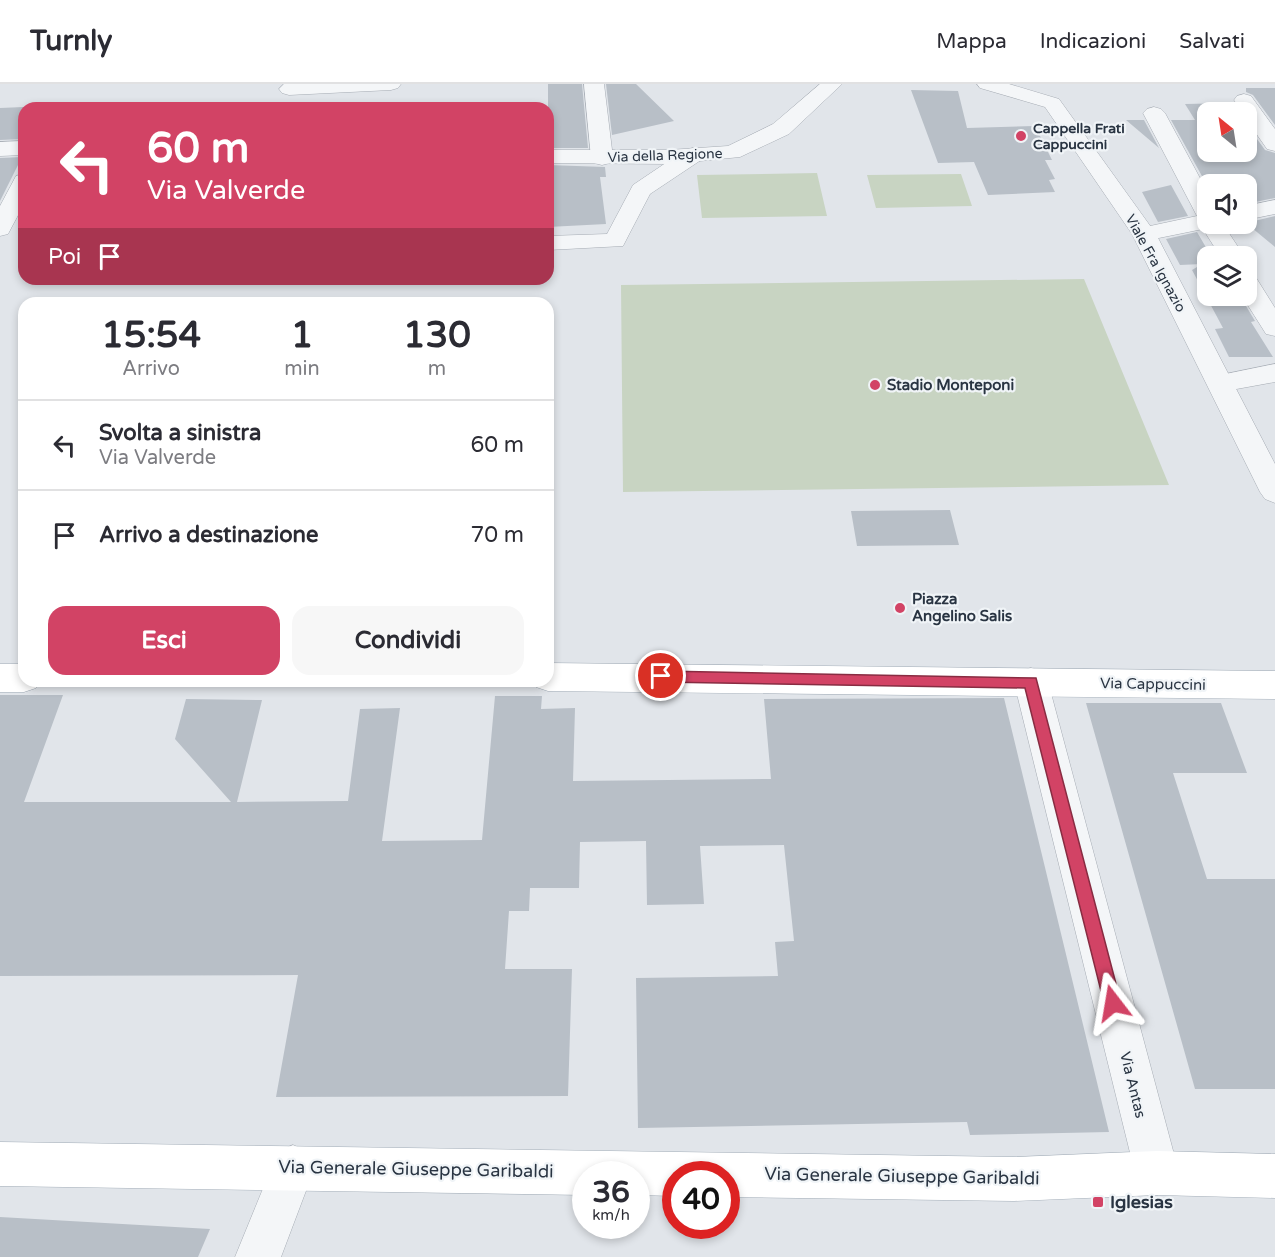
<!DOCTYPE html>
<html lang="it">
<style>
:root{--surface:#fff;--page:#f7f7f7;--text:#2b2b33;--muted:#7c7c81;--line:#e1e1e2;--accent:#d24365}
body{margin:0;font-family:"Varela Round",sans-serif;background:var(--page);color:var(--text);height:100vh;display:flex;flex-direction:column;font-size:22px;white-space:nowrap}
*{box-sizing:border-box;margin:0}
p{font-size:20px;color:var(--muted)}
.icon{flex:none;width:33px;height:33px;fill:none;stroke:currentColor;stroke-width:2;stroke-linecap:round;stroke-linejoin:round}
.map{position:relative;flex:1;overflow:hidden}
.sheet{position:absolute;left:18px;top:213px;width:536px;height:390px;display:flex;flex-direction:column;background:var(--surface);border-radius:18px;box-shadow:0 3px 9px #0003}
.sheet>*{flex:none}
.guide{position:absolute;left:18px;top:18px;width:536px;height:183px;border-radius:18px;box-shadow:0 3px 9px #0003;background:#d24365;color:#fff;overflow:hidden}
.needle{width:39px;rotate:330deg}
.fabs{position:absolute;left:1197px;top:18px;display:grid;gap:12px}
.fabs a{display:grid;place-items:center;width:60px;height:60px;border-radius:12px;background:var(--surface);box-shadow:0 3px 9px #0003;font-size:30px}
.speed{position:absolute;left:572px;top:1077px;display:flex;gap:12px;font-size:30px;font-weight:700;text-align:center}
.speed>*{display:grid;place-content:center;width:78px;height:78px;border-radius:50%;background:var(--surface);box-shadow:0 3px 9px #0003;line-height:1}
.speed small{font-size:15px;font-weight:400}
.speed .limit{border:9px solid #d22;background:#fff;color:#111}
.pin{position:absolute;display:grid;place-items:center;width:51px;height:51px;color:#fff;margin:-26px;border:3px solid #fff;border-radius:50%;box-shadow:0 2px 6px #0007}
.me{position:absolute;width:66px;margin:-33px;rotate:346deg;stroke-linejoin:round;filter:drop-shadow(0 0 4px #0008)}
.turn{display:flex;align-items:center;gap:21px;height:126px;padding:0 30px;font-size:27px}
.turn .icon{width:78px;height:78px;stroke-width:2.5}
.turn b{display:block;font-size:42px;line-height:51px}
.then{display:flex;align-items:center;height:57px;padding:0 30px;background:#0003;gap:12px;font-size:22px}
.eta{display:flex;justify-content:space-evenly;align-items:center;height:102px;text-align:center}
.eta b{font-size:36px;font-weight:700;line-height:42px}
.action{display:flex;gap:12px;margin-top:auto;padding:12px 30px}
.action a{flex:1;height:69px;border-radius:18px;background:var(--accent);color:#fff;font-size:24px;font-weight:700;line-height:69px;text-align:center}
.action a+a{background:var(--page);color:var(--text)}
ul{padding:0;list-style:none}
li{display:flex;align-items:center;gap:18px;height:90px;padding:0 30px;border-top:2px solid var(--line)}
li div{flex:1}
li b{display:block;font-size:22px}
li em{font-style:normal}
header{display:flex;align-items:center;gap:36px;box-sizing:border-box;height:84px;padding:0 30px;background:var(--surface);border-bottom:2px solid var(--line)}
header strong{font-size:28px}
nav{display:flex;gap:33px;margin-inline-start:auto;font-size:21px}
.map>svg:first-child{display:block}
</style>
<header>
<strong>Turnly</strong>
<nav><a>Mappa</a><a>Indicazioni</a><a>Salvati</a></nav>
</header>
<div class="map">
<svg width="1275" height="1173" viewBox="0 0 1275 1173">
<rect width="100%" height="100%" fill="#e1e5ea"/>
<path fill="#c8d4c2" d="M 817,89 L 827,132 L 702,134 L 697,91 Z
M 961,90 L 972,122 L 876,124 L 867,91 Z
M 1084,195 L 1169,401 L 623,408 L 621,201 Z"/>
<path fill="#b8bfc7" d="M 548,0 L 582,0 L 588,64 L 548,64 Z
M 606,0 L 636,0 L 674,37 L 612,51 Z
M 1246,4 L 1275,4 L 1275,41 L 1253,11 L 1246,8 Z
M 911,6 L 958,7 L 967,44 L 1035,42 L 1052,76 L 1045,76 L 1055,95 L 1049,96 L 1055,108 L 988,111 L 974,78 L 938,79 Z
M 1233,19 L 1240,28 L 1208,28 L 1208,68 L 1246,68 L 1246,40 L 1265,66 L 1275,69 L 1275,114 L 1246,120 L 1246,100 L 1208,100 L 1208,103 L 1171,36 L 1195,36 L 1185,20 Z
M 47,22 L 46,24 L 24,24 L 24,55 L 0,56 L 0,24 Z
M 1126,36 L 1144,36 L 1159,64 Z
M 22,73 L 0,117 L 0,74 Z
M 548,81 L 605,83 L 606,93 L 600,93 L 606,140 L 548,143 Z
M 1171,101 L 1188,132 L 1158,138 L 1142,108 Z
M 1275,132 L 1275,163 L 1246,139 Z
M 1197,148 L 1211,172 L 1208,172 L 1208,212 L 1240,212 L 1255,237 L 1251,238 L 1273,273 L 1229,273 L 1215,245 L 1223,244 L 1192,186 L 1202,180 L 1180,181 L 1166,155 Z
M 950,426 L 959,461 L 857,462 L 851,427 Z
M 0,611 L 63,611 L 24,718 L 231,718 L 175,655 L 186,615 L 262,616 L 237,718 L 348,717 L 360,625 L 400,624 L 382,757 L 482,756 L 495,612 L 542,612 L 541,625 L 575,624 L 573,697 L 771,695 L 764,615 L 1004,614 L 1109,1048 L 970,1051 L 967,1038 L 638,1044 L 636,894 L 778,892 L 775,858 L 794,857 L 784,761 L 700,762 L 704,820 L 647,821 L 646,757 L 580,758 L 579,804 L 530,804 L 529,827 L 509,827 L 505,885 L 572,885 L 568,1012 L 276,1013 L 298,891 L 0,892 Z
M 1086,619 L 1221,619 L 1247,689 L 1173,689 L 1207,795 L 1275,795 L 1275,1005 L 1195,1005 Z
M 0,1133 L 210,1145 L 198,1173 L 0,1173 Z"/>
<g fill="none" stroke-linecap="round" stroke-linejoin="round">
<g stroke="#a6acb4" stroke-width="1">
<path id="minor" d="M 284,0 L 401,0 L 398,4 L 391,6 L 289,11 L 282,9 L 279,5 Z
M 584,0 L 604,0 L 613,74 L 610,79 L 602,81 L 594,79 L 591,74 Z
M 1244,10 L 1251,12 L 1275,45 L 1275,67 L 1267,65 L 1246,35 L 1246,28 L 1242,28 L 1234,16 L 1237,12 Z
M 1154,23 L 1161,25 L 1165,29 L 1208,109 L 1208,140 L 1223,140 L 1244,172 L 1220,172 L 1203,145 L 1144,157 L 1136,155 L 1132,150 L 1136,145 L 1197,132 L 1143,29 L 1147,25 Z
M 693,64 L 701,66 L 704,71 L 701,76 L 650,110 L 623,162 L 548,166 L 548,152 L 607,150 L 633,101 L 685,66 Z
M 24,90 L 24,120 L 8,150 L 0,152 L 0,122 L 16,92 Z
M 1275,116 L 1275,130 L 1246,136 L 1246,122 Z
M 1246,190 L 1255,192 L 1275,224 L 1275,252 L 1266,250 L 1242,212 L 1246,212 Z
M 1275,280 L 1275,298 L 1220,308 L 1211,305 L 1207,299 L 1211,293 Z"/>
</g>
<g stroke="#a6acb4" stroke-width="1">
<path id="tertiary" d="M 820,0 L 842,0 L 789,50 L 740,73 L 669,80 L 548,79 L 548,66 L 669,66 L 728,62 L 773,40 Z
M 977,0 L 1009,0 L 1059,15 L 1156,150 L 1275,380 L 1275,419 L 1265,415 L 1260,408 L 1132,150 L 1045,23 L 980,4 Z
M 24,57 L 24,71 L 0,72 L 0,58 Z
M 1031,584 L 1043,588 L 1048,598 L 1179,1089 L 1172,1104 L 1157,1111 L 1142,1104 L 1135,1089 L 1014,598 L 1019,588 Z
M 293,1061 L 308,1068 L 315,1083 L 281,1173 L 235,1173 L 278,1068 Z"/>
</g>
<g stroke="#a0abb6" stroke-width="1">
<path id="primary" d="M 548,579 L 1275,587 L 1275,615 L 548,607 L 536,603 L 533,597 L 548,597 Z
M 0,580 L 24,580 L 24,597 L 39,597 L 36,604 L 24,608 L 0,608 Z
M 0,1058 L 1014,1073 L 1157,1067 L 1275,1070 L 1275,1114 L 1157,1111 L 1014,1117 L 726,1113 L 726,1090 L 675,1090 L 675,1112 L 636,1111 L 636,1090 L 585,1090 L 585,1111 L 0,1102 Z"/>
</g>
<use href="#minor" fill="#f4f6f8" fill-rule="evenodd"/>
<use href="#tertiary" fill="#f4f6f8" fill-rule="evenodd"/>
<use href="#primary" fill="#fff" fill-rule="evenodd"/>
</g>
<path fill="#d24365" stroke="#882c42" stroke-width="1.5" d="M 661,587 L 1036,594 L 1121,919 L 1118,924 L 1113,927 L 1107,924 L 1104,919 L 1025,604 L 661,598 L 656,596 L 654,592 L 656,589 Z"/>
<g fill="#d24365" stroke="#f0f4f7" stroke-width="2">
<circle cx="1021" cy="52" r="6"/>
<circle cx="875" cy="301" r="6"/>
<circle cx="900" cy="524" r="6"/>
<rect x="1092" y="1112" width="12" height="12" rx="3"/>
</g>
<g text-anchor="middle" stroke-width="4.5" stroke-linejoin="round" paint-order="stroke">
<g font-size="14" font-weight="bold" fill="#293442" stroke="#f0f4f7" text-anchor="start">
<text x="1033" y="49">Cappella Frati<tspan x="1033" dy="16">Cappuccini</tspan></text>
</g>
<g font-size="14" fill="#293442" stroke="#f0f4f7">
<text transform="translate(665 71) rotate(-2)" y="5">Via della Regione</text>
<text transform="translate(1156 179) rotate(61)" y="5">Viale Fra Ignazio</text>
</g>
<g font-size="15" font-weight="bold" fill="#293442" stroke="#f0f4f7" text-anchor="start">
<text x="887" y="306">Stadio Monteponi</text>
<text x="912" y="520">Piazza<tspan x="912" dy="17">Angelino Salis</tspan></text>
</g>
<g font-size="15" fill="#293442" stroke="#f0f4f7">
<text transform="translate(1153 600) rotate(1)" y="5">Via Cappuccini</text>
<text transform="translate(1133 1001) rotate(76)" y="5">Via Antas</text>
</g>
<g font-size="18" fill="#293442" stroke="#f0f4f7">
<text transform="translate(416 1085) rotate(1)" y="6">Via Generale Giuseppe Garibaldi</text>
<text transform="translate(902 1092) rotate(1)" y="6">Via Generale Giuseppe Garibaldi</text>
</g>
<g font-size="18" font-weight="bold" fill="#293442" stroke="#f0f4f7" text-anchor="start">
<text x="1110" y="1124">Iglesias</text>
</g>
</g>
</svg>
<div class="fabs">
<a><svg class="needle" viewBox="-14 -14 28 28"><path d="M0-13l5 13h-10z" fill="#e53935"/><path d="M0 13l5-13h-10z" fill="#7c7c81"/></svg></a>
<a><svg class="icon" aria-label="sound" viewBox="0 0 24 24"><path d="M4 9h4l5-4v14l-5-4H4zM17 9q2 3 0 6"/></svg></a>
<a><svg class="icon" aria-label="layers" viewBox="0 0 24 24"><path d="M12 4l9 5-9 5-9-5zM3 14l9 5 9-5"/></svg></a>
</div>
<div class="speed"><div>36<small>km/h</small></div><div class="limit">40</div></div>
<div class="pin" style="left:661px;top:592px;background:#d93025"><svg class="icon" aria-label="arrive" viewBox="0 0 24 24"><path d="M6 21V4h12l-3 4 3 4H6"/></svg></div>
<svg class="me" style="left:1113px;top:919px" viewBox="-20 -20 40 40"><path d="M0-17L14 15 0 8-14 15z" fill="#d24365" stroke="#fff" stroke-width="4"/></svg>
<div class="guide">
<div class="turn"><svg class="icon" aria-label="left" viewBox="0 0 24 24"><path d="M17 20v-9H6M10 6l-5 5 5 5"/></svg><div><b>60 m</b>Via Valverde</div></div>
<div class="then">Poi<svg class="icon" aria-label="arrive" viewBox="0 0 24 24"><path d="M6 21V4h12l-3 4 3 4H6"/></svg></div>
</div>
<section class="sheet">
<div class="eta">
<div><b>15:54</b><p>Arrivo</p></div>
<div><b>1</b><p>min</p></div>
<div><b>130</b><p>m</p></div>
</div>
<ul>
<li><svg class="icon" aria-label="left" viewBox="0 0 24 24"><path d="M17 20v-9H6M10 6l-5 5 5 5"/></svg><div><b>Svolta a sinistra</b><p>Via Valverde</p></div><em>60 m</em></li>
<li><svg class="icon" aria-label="arrive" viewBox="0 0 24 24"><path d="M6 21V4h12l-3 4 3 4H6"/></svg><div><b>Arrivo a destinazione</b></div><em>70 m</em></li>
</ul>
<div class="action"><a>Esci</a><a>Condividi</a></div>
</section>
</div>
